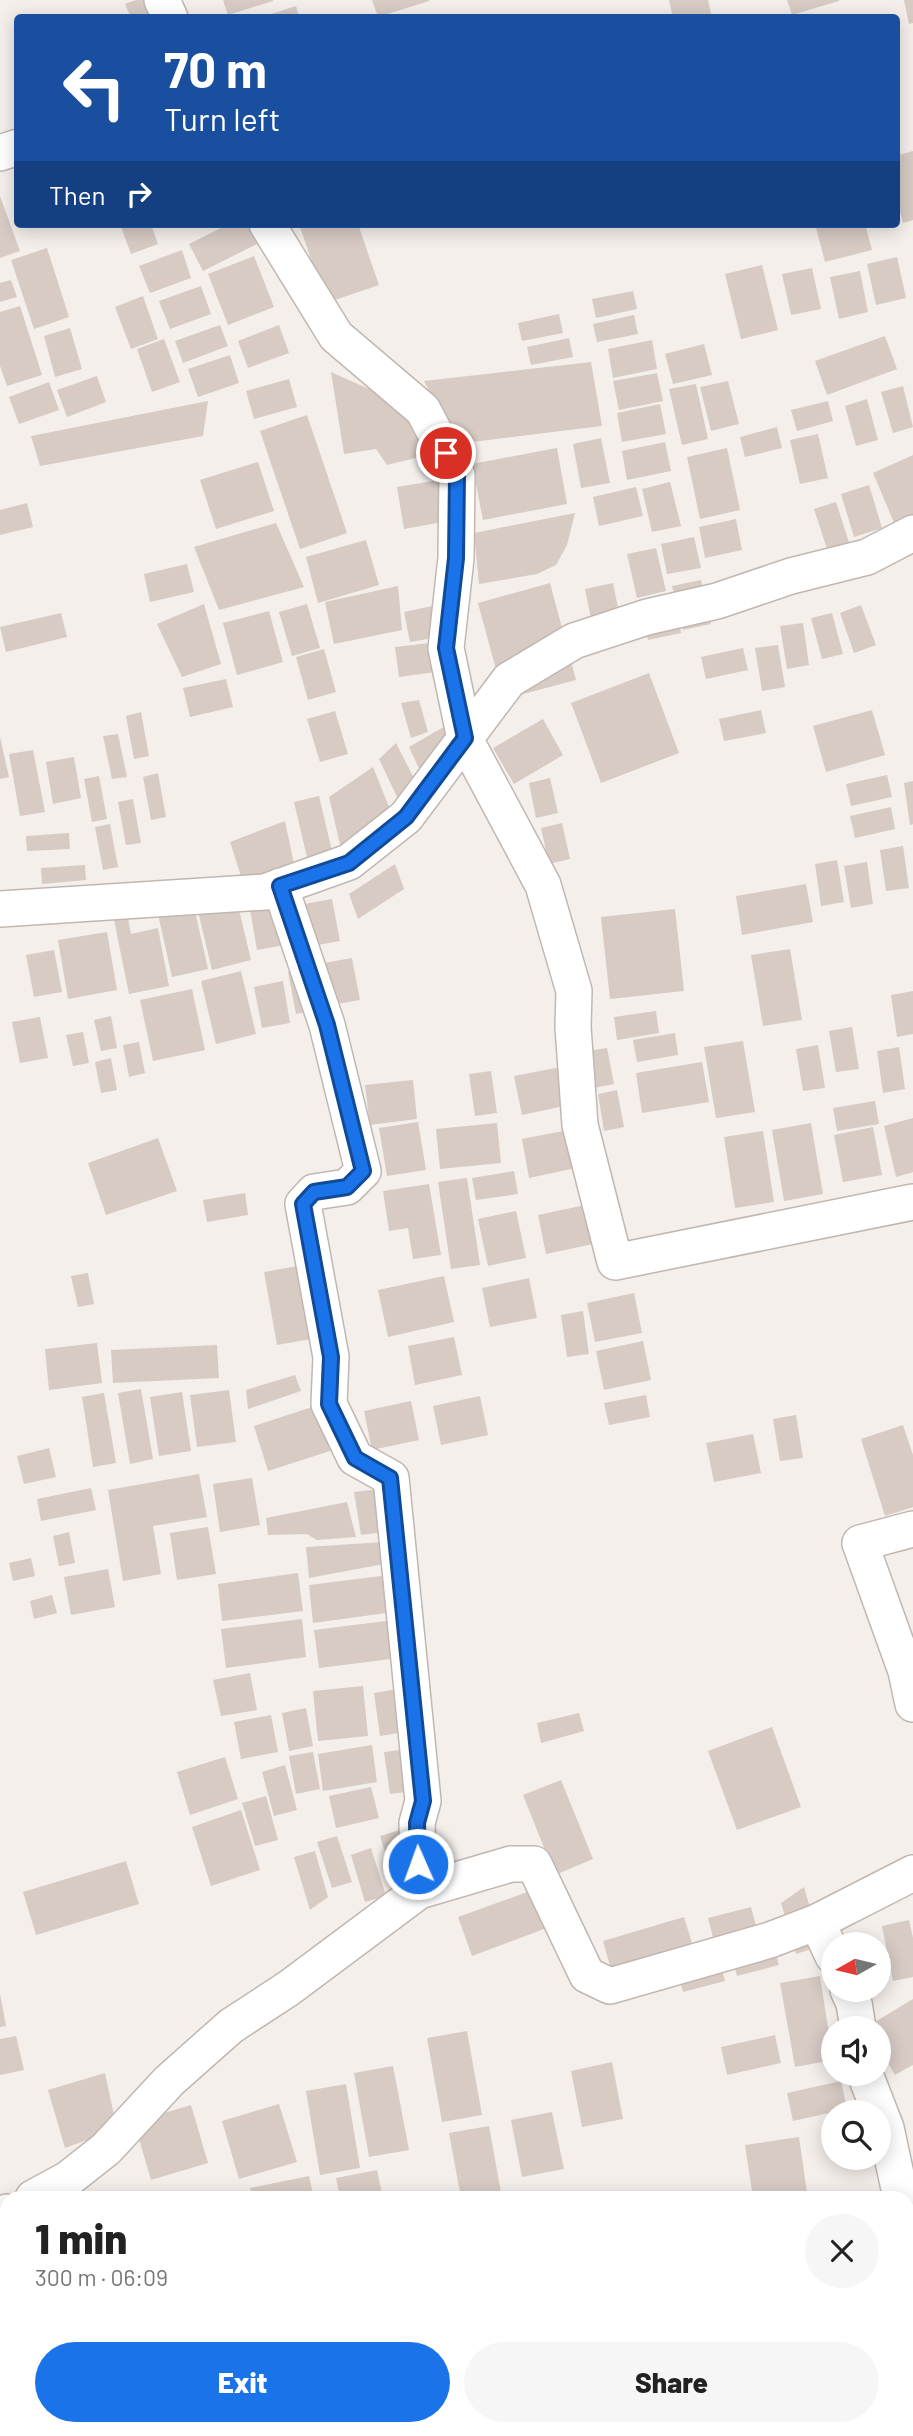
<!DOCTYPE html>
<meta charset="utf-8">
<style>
:root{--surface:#fff;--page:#f6f6f6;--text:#222;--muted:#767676;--accent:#1a73e8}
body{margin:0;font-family:Barlow,sans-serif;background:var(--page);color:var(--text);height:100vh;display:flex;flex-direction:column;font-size:26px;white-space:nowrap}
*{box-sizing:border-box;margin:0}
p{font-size:23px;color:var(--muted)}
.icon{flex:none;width:38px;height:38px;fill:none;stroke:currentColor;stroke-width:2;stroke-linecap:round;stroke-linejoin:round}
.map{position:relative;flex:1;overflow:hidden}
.details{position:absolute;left:0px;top:2191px;width:914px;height:245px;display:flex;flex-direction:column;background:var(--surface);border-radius:21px 21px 0 0;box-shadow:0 4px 18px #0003}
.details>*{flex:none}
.top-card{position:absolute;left:14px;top:14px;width:886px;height:214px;border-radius:7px;box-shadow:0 4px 18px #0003;background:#1a4fa0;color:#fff;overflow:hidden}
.needle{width:46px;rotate:262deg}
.tools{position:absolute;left:821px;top:1932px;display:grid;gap:14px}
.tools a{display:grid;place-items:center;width:70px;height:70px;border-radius:50%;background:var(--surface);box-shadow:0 4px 18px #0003;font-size:35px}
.pin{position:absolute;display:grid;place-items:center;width:60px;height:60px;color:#fff;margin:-30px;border:4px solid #fff;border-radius:50%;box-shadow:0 2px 7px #0007}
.me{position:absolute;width:77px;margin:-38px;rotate:358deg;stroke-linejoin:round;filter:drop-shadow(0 0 5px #0008)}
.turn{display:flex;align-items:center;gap:24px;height:147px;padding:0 35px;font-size:32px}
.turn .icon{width:91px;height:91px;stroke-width:2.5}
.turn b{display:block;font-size:49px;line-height:60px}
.then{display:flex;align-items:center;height:66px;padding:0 35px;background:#0003;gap:14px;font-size:26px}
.round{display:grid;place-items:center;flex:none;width:74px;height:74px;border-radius:37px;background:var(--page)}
.headline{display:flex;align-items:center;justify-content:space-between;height:119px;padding:0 35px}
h1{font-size:42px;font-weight:800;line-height:52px}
.cta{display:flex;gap:14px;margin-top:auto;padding:14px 35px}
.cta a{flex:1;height:80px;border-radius:42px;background:var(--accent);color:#fff;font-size:28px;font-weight:800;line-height:80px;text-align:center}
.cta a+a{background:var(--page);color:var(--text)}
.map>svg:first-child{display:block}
</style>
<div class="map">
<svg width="913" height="2436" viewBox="0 0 913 2436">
<rect width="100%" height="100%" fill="#f4efeb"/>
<path fill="#aee0e9" d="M 63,2429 L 633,2429 L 631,2436 L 63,2436 Z"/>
<path fill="#d7cbc4" d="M 136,0 L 155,0 L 163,18 L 131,18 L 125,4 Z
M 223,0 L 273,0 L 273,1 L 228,15 Z
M 372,0 L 429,0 L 429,1 L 378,17 Z
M 669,0 L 708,0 L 712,18 L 673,18 Z
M 787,0 L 839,0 L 839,1 L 792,15 Z
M 904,0 L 913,0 L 913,23 L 909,24 Z
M 296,6 L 300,18 L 262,18 L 262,17 Z
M 913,151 L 913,220 L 903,223 L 896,197 L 896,156 Z
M 0,196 L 20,251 L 0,258 Z
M 120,224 L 151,224 L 158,244 L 131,254 Z
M 229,224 L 247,224 L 257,244 L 203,271 L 189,244 Z
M 299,224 L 358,224 L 379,285 L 326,303 Z
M 815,224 L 865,224 L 872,250 L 825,262 Z
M 47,248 L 69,317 L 34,329 L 11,260 Z
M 182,250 L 191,278 L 150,293 L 139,266 Z
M 254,256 L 274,307 L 228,325 L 208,274 Z
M 897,257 L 906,298 L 876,305 L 867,264 Z
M 762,265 L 778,330 L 741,339 L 725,274 Z
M 812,268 L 821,309 L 791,315 L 782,274 Z
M 860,271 L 868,312 L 839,319 L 830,277 Z
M 11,280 L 17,297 L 0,302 L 0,283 Z
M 201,286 L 211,314 L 170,329 L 159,301 Z
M 633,291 L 637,309 L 596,318 L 592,299 Z
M 143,296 L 158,339 L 131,349 L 115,307 Z
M 20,306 L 42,375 L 7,386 L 0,366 L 0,312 Z
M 559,314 L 563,333 L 522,341 L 518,323 Z
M 634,315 L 638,334 L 597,342 L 593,324 Z
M 220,325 L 228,346 L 183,363 L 175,341 Z
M 279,325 L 289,353 L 248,368 L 238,341 Z
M 70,328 L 82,369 L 55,377 L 44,336 Z
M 885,336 L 897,369 L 827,395 L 815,361 Z
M 569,338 L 573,357 L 531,365 L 527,347 Z
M 164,339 L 180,382 L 152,392 L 137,349 Z
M 652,340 L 657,369 L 613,378 L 608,349 Z
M 704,344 L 712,375 L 673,384 L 665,354 Z
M 230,355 L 239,383 L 198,397 L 188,369 Z
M 591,362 L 602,426 L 456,444 L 424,381 Z
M 331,372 L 409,407 L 428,455 L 387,465 L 376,449 L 344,454 Z
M 657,373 L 663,401 L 619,410 L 613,381 Z
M 97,376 L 106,402 L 67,417 L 57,390 Z
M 289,379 L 297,407 L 254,419 L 246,391 Z
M 728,381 L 739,424 L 711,431 L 700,387 Z
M 49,382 L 59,410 L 19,424 L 9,397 Z
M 696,384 L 708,439 L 682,445 L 669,389 Z
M 903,386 L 913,427 L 893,433 L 881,392 Z
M 867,399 L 878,440 L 856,446 L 845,406 Z
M 208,401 L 203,436 L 40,466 L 31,436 Z
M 828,401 L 833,421 L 797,431 L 791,410 Z
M 660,404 L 666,434 L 622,442 L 617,413 Z
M 307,415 L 347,533 L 300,549 L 260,431 Z
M 777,427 L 782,448 L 745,457 L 740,437 Z
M 818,434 L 828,478 L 800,484 L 790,440 Z
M 601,438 L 610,483 L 581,488 L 573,444 Z
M 665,442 L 671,471 L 627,480 L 622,451 Z
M 557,448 L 567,504 L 483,520 L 472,464 Z
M 727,448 L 740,510 L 700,519 L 687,457 Z
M 913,455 L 913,517 L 895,525 L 873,473 Z
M 258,462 L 274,511 L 216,529 L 200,480 Z
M 445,479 L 443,522 L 404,529 L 397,487 Z
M 670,482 L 681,526 L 652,532 L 642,489 Z
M 869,485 L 882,528 L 854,537 L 841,494 Z
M 636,487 L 643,516 L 599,526 L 593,497 Z
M 836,502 L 849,542 L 827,549 L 814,509 Z
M 27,503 L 33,527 L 0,535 L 0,510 Z
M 575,513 L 567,545 L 556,565 L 537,574 L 479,584 L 474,533 Z
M 736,519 L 742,550 L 705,558 L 699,527 Z
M 276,523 L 304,587 L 219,610 L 194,547 Z
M 694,537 L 701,568 L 667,574 L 661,544 Z
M 366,540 L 379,585 L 318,603 L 306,557 Z
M 656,548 L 666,591 L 637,598 L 627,554 Z
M 187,564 L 194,592 L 150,602 L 144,574 Z
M 701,580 L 711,624 L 683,630 L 672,586 Z
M 550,583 L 576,680 L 504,699 L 478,603 Z
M 613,583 L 622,627 L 594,633 L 585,589 Z
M 398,586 L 402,630 L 334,644 L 325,602 Z
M 675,602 L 681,633 L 648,640 L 641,609 Z
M 204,604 L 221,664 L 182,677 L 157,624 Z
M 307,604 L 320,648 L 292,656 L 279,612 Z
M 861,605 L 876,645 L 854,653 L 840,613 Z
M 432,606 L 439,637 L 410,642 L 404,612 Z
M 269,611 L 283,662 L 237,675 L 223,623 Z
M 61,613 L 67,637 L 6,652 L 0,627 Z
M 832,613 L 843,654 L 822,659 L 811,618 Z
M 803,623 L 809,665 L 787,669 L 780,626 Z
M 439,642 L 443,671 L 399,677 L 395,647 Z
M 778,645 L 785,687 L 762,691 L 755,648 Z
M 743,648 L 748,670 L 706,679 L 701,657 Z
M 324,649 L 336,692 L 308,700 L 296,657 Z
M 649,673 L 679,753 L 601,783 L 571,703 Z
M 226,679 L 233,707 L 190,717 L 183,688 Z
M 419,700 L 428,732 L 411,738 L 401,703 Z
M 761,710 L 766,733 L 724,741 L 719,719 Z
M 872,710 L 885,755 L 826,772 L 813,726 Z
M 335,711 L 348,754 L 320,762 L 307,719 Z
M 141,712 L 149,756 L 134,759 L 126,716 Z
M 543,719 L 563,755 L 514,784 L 493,748 Z
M 454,721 L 456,740 L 422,775 L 409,747 Z
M 118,734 L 127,777 L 112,779 L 103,736 Z
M 0,737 L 9,777 L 0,779 Z
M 396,743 L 418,786 L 399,801 L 379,759 Z
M 33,750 L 45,812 L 20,816 L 9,754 Z
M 74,757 L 81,798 L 53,804 L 46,762 Z
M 373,767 L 392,814 L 342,853 L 329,797 Z
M 158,773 L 166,817 L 151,820 L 143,777 Z
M 887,775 L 892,797 L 851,806 L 846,784 Z
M 99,776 L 107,819 L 92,822 L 84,779 Z
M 550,778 L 558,813 L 536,818 L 529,783 Z
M 913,781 L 913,824 L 910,825 L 904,783 Z
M 319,796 L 332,851 L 307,857 L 294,802 Z
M 133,799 L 141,843 L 126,845 L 118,802 Z
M 891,807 L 895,829 L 855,838 L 850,816 Z
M 285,821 L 297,878 L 242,879 L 230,842 Z
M 562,823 L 570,859 L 549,864 L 541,828 Z
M 110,824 L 118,867 L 103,870 L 95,827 Z
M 69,833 L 70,849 L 27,851 L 26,836 Z
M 903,846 L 909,888 L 886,891 L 880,850 Z
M 837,860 L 844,902 L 821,906 L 815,864 Z
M 867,862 L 873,904 L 851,908 L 844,866 Z
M 395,864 L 404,889 L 358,919 L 349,894 Z
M 85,865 L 86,880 L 42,884 L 41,868 Z
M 806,884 L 813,922 L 742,935 L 736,896 Z
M 236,897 L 251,960 L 212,970 L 197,907 Z
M 332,899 L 340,941 L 312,946 L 304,904 Z
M 193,902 L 208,969 L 172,977 L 157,910 Z
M 278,904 L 285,945 L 257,950 L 250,909 Z
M 126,907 L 131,934 L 158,928 L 169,986 L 129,994 L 112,910 Z
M 675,909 L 684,991 L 610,999 L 601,917 Z
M 107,932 L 117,990 L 68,999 L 58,940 Z
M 790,949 L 802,1020 L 763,1026 L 751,955 Z
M 54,950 L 62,992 L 34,997 L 26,955 Z
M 352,958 L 360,1000 L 332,1005 L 324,963 Z
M 316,967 L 323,1009 L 296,1014 L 288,972 Z
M 241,971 L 256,1034 L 216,1044 L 201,981 Z
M 283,981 L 290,1023 L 262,1028 L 254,987 Z
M 192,989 L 205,1050 L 153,1061 L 140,1000 Z
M 913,991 L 913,1034 L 897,1037 L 891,995 Z
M 656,1011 L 659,1033 L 617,1040 L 614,1017 Z
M 111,1016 L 117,1048 L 101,1051 L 94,1020 Z
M 40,1017 L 48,1058 L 20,1063 L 12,1022 Z
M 852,1027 L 859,1069 L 836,1072 L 829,1031 Z
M 83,1032 L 89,1063 L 73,1066 L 66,1035 Z
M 675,1033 L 678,1055 L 637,1062 L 633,1040 Z
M 743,1041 L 755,1112 L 716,1118 L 704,1047 Z
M 139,1042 L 145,1073 L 129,1077 L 123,1045 Z
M 818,1045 L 825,1088 L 803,1091 L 796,1049 Z
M 899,1047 L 905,1089 L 883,1093 L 877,1051 Z
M 607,1048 L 614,1084 L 594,1088 L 588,1051 Z
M 111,1058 L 117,1090 L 101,1093 L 95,1062 Z
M 702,1062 L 709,1102 L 642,1113 L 636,1073 Z
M 561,1067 L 569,1105 L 522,1115 L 514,1076 Z
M 491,1071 L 497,1113 L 475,1116 L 469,1074 Z
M 413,1080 L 417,1119 L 370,1125 L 365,1085 Z
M 617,1090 L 624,1127 L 604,1131 L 598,1094 Z
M 875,1101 L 879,1124 L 837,1131 L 833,1108 Z
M 913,1118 L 913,1172 L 896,1177 L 884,1126 Z
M 418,1122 L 426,1170 L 387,1176 L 379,1128 Z
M 497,1123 L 501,1163 L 440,1169 L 436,1129 Z
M 811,1123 L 823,1194 L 784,1201 L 772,1130 Z
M 873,1127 L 882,1175 L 843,1182 L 834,1135 Z
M 568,1130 L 576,1168 L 529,1178 L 522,1139 Z
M 763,1131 L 774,1202 L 735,1208 L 724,1137 Z
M 158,1138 L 177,1191 L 106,1215 L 88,1163 Z
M 514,1171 L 518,1194 L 476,1200 L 472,1178 Z
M 467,1178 L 480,1265 L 451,1269 L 438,1182 Z
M 429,1184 L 441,1255 L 413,1259 L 408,1228 L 389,1231 L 383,1191 Z
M 245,1193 L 248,1215 L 207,1222 L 203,1200 Z
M 585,1205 L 593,1244 L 546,1254 L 538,1215 Z
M 516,1211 L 526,1258 L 488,1266 L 478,1219 Z
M 297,1266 L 311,1339 L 277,1345 L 264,1272 Z
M 88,1273 L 94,1304 L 78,1307 L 71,1276 Z
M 444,1276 L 454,1322 L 388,1337 L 378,1290 Z
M 529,1278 L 537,1318 L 490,1327 L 482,1288 Z
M 634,1293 L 642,1333 L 595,1342 L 587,1303 Z
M 583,1311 L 589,1354 L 567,1357 L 561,1315 Z
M 454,1337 L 462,1375 L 415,1385 L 408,1346 Z
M 643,1341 L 651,1380 L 604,1390 L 596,1351 Z
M 97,1343 L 102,1383 L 49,1390 L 45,1349 Z
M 217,1345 L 219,1378 L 113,1383 L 111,1350 Z
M 295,1375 L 301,1391 L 248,1409 L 246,1390 Z
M 141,1389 L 153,1459 L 130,1464 L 118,1393 Z
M 229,1390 L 236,1442 L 197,1447 L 190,1395 Z
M 182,1392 L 191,1451 L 159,1456 L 150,1397 Z
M 104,1393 L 116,1463 L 93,1467 L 82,1397 Z
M 646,1395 L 650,1417 L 609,1425 L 604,1403 Z
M 480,1396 L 488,1435 L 441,1445 L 433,1406 Z
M 411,1401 L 419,1440 L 372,1450 L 364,1411 Z
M 318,1405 L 333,1450 L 268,1471 L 254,1426 Z
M 796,1415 L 803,1458 L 780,1461 L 773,1419 Z
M 903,1425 L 913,1455 L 913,1507 L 885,1516 L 861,1439 Z
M 753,1434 L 761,1473 L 714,1482 L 706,1443 Z
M 49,1448 L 56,1477 L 24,1484 L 17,1456 Z
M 199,1474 L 207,1517 L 153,1526 L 161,1574 L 123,1581 L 108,1490 Z
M 252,1478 L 260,1525 L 220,1532 L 213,1484 Z
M 91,1488 L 96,1510 L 41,1521 L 37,1499 Z
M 379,1489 L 385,1532 L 361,1535 L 354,1492 Z
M 347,1502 L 356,1537 L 317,1540 L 307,1534 L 268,1535 L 266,1518 Z
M 208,1527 L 216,1574 L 177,1580 L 170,1533 Z
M 69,1532 L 75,1563 L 59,1566 L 53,1536 Z
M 384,1542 L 384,1564 L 309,1578 L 306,1547 Z
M 31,1558 L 35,1576 L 13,1581 L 9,1563 Z
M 108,1569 L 115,1607 L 71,1615 L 64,1577 Z
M 298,1573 L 303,1611 L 222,1621 L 218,1584 Z
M 389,1575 L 394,1612 L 313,1623 L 309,1585 Z
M 52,1595 L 57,1613 L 34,1619 L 30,1601 Z
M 302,1619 L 306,1657 L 226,1668 L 221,1629 Z
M 394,1620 L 399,1658 L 319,1668 L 314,1630 Z
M 250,1673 L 257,1710 L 221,1716 L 213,1680 Z
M 363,1686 L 368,1736 L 318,1741 L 313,1691 Z
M 398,1689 L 404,1732 L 380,1736 L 374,1693 Z
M 306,1708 L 313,1746 L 289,1751 L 282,1713 Z
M 579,1713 L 584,1731 L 541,1743 L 537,1723 Z
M 271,1715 L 278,1752 L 241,1759 L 234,1722 Z
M 772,1727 L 801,1807 L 737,1830 L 708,1751 Z
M 372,1745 L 377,1782 L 323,1791 L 318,1754 Z
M 408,1749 L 414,1791 L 390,1794 L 384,1752 Z
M 313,1752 L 320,1789 L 296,1794 L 289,1756 Z
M 225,1757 L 238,1799 L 190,1815 L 177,1772 Z
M 285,1765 L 297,1810 L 274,1816 L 262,1772 Z
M 561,1780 L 593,1859 L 555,1875 L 523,1795 Z
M 371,1787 L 379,1818 L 336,1828 L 329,1796 Z
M 266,1796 L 278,1840 L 255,1846 L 242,1803 Z
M 241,1810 L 260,1870 L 211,1886 L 192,1827 Z
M 400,1830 L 414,1876 L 394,1882 L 380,1836 Z
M 337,1836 L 352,1882 L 332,1888 L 317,1842 Z
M 371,1848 L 386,1896 L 365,1902 L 351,1855 Z
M 315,1851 L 328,1897 L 310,1910 L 294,1857 Z
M 126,1861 L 139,1904 L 36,1935 L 23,1892 Z
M 804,1887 L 821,1946 L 796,1954 L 781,1903 Z
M 538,1888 L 552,1926 L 472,1956 L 458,1917 Z
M 751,1907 L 756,1926 L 713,1937 L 708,1918 Z
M 684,1917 L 696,1956 L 614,1980 L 603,1941 Z
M 909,1920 L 913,1938 L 913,1977 L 893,1981 L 882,1926 Z
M 774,1947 L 779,1965 L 737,1976 L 732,1957 Z
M 720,1962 L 725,1981 L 683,1992 L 678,1973 Z
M 820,1976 L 833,2060 L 795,2067 L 780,1983 Z
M 0,1994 L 6,2026 L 0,2027 Z
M 913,1999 L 913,2065 L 895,2075 L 878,2046 L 878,2028 L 865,2028 Z
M 467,2031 L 482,2115 L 442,2122 L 427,2038 Z
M 775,2035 L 781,2063 L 727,2075 L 721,2047 Z
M 16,2036 L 24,2070 L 0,2075 L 0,2039 Z
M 612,2062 L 623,2119 L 582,2127 L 571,2071 Z
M 393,2066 L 409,2150 L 369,2157 L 354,2073 Z
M 105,2073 L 117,2129 L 65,2148 L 48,2090 Z
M 841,2081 L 847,2109 L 793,2121 L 787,2093 Z
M 346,2084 L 360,2168 L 320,2175 L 306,2091 Z
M 279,2104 L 297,2162 L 239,2179 L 222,2121 Z
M 191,2105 L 208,2163 L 151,2180 L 134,2122 Z
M 552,2112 L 564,2169 L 522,2177 L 511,2120 Z
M 489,2126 L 502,2198 L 461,2198 L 449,2133 Z
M 799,2137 L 807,2193 L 753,2198 L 745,2145 Z
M 377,2170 L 383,2198 L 340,2198 L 336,2178 Z
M 309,2176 L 314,2198 L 252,2198 L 250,2188 Z
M 7,2347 L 7,2411 L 0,2413 L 0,2349 Z"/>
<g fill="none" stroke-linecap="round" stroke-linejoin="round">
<g stroke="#c1b7b1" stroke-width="38">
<path id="minor" d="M 162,0 L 170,18
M 0,153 L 18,147
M 267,224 L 336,336 L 423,410 L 457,475 L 456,558 L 446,648 L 465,739 L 543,885 L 574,991 L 573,1027 L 580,1125 L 615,1262 L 913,1202
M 280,886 L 327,1025 L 363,1171 L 347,1187 L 314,1192 L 303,1204 L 331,1357 L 329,1404 L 355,1458 L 391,1478 L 423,1801 L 417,1823 L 419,1891
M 0,909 L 265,892 L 349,862 L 406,817 L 509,680 L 574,641 L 647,617 L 717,601 L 791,576 L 867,557 L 913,533
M 913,1529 L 860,1543 L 906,1671 L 913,1704
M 817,1922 L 833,1956
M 848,1990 L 854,2003 L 858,2028
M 865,2074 L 886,2128 L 901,2198
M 33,2198 L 68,2179 L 106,2149 L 169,2081 L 231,2026 L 289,1988 L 419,1891 L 511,1864 L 534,1864 L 587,1975 L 610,1986 L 770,1940 L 817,1922 L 913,1873
M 0,2216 L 7,2212
M 906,2230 L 909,2245 L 906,2262
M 906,2264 L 913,2313"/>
</g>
<use href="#minor" stroke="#fff" stroke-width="35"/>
</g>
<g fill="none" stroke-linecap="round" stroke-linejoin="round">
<g stroke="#114b97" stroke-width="18">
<path id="route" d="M 418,1864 L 417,1823 L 423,1801 L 390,1478 L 355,1458 L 329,1404 L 331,1357 L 303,1204 L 314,1192 L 347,1187 L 363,1171 L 327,1025 L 280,886 L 349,863 L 406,817 L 465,738 L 446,648 L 456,558 L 457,475 L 446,453"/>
</g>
<use href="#route" stroke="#1a73e8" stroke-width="12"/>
</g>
</svg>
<div class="tools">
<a><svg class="needle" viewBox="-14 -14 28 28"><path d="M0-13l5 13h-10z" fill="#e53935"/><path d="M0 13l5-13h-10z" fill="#767676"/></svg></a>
<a><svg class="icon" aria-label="sound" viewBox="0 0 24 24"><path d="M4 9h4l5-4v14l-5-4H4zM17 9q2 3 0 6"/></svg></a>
<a><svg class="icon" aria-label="search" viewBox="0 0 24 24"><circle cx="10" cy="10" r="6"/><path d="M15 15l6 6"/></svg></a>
</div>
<div class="pin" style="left:446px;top:453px;background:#d93025"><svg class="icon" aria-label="arrive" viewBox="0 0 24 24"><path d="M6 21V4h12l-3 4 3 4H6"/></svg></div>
<svg class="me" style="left:418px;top:1864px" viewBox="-20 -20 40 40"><circle r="17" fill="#1a73e8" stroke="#fff" stroke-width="3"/><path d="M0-11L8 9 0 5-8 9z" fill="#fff"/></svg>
<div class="top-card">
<div class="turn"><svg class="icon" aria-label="left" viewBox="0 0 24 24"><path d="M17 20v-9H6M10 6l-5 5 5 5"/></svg><div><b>70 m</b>Turn left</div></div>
<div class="then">Then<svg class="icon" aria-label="right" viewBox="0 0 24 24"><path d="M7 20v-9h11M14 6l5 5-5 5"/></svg></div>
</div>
<section class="details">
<div class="headline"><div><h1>1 min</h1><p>300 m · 06:09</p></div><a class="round"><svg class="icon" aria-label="close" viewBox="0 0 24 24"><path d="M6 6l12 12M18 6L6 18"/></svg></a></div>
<div class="cta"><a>Exit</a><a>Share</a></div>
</section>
</div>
